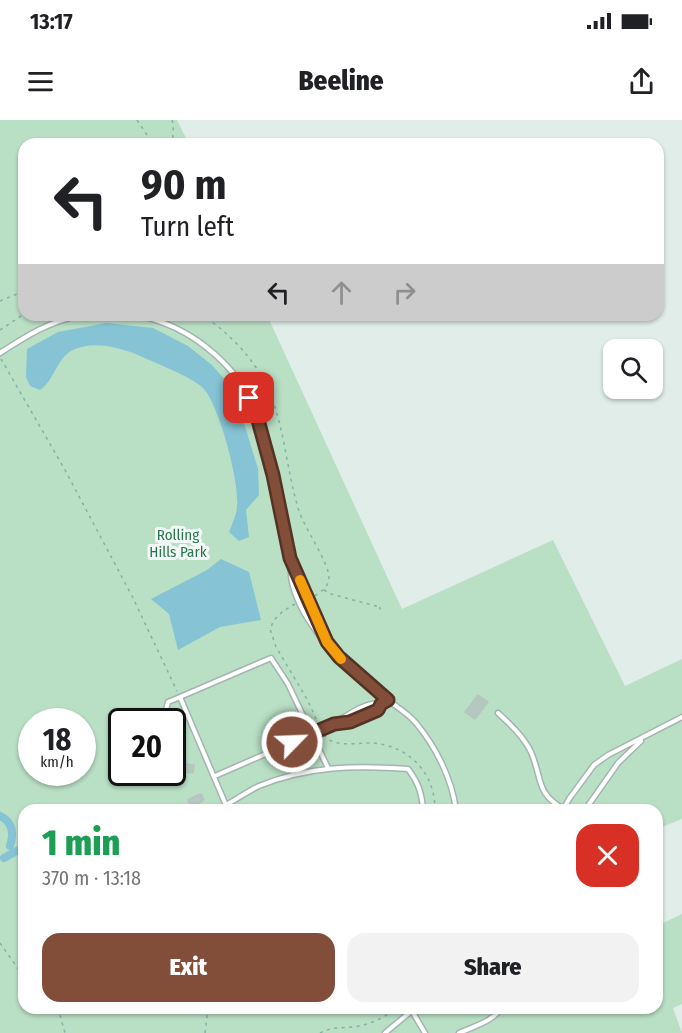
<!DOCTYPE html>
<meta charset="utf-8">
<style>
:root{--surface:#fff;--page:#f2f2f2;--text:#202124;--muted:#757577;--accent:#824e39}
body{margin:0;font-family:"Fira Sans Condensed",sans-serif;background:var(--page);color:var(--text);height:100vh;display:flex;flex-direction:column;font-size:22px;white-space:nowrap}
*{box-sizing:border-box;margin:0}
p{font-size:20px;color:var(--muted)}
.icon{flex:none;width:33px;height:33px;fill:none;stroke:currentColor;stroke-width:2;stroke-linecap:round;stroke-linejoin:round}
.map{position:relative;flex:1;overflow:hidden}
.side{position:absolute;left:18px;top:684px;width:645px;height:210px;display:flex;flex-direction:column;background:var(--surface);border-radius:18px;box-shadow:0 2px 4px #0004}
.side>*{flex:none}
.banner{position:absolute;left:18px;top:18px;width:646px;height:183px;border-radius:18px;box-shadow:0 2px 4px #0004;background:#fff;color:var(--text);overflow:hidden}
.fabs{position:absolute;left:603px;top:219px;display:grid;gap:12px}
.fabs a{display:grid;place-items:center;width:60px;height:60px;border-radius:12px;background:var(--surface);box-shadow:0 2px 4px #0004;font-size:30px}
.speed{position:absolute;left:18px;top:588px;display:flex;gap:12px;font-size:30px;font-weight:700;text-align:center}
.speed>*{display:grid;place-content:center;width:78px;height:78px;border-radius:50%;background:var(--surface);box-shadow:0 2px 4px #0004;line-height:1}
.speed small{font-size:15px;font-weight:400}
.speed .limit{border:3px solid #111;border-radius:9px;background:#fff;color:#111}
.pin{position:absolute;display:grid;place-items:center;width:51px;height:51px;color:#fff;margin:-26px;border-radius:12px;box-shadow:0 3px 9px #0006}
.me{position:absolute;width:66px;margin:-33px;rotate:66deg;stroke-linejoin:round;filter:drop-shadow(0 0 4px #0008)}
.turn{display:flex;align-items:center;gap:21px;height:126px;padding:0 24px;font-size:27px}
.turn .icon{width:78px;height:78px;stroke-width:2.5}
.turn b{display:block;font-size:42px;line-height:51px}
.lanes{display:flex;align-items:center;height:57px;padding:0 24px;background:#0003;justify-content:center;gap:30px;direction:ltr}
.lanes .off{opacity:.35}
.round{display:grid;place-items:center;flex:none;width:63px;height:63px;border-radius:18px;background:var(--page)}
.headline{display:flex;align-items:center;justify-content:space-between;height:102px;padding:0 24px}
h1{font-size:36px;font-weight:800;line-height:45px;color:#1e9e55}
.action{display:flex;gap:12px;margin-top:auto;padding:12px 24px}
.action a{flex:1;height:69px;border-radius:18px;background:var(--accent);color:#fff;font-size:24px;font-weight:800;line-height:69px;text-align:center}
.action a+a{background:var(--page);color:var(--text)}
.status{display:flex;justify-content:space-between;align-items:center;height:42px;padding:0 30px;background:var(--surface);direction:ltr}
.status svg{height:16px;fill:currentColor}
header{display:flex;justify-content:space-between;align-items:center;height:78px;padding:0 24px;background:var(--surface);font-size:27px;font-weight:800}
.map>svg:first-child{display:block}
</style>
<div class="status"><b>13:17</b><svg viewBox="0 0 49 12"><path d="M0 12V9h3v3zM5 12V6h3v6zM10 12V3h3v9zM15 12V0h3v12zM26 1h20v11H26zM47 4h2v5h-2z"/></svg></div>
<header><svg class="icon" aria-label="menu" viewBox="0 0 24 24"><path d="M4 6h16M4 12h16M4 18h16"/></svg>Beeline<svg class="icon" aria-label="share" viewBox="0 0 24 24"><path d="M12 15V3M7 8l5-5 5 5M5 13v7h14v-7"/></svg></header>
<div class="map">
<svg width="682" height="913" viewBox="0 0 682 913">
<rect width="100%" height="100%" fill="#e1ede8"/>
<path fill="#b9dfc5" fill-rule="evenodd" d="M 0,0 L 177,0 L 189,24 L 24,24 L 24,195 L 267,195 L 402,489 L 553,420 L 625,566 L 682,539 L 682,699 L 657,709 L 657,690 L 24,690 L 24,888 L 657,888 L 657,806 L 682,794 L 682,884 L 673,888 L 682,913 L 0,913 ZM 32,602 L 82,602 L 82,652 L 32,652 ZM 122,602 L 172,602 L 172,652 L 122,652 Z"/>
<path fill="#86c4d5" d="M 106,203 L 153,208 L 188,226 L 212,245 L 226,261 L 241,293 L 258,349 L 259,375 L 246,390 L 249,417 L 239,421 L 229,412 C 232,404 237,394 237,386 C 240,363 219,284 203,268 C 194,258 151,241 138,235 C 117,227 93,220 71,231 C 56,240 54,261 40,270 L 30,266 L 26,257 L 27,229 L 58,212 Z
M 221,439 L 249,452 L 261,500 L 220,507 L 178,530 L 169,494 L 151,479 L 207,450 Z"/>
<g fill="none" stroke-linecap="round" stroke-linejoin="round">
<path stroke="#86c4d5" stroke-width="8" d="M 0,696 C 13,702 14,714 10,726
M 4,738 L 24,727"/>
</g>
<path fill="#b6c7c1" stroke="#b3c6c0" stroke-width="1.5" d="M 478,575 L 488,582 L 475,599 L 465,592 Z
M 172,636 L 180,637 L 179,640 L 186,641 L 186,644 L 194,645 L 193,653 L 185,652 L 184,659 L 172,657 L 172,660 L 156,658 L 156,652 L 172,652 Z
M 201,674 L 204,680 L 199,683 L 202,690 L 179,690 L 190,685 L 188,680 L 191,678 Z"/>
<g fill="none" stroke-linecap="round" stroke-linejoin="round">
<g stroke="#a3b5b0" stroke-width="7">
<path id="service" d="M 135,195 C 158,199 179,208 198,221 C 219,236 238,255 250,279 C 272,322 280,390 290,438
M 0,233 C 26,216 50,201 82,195
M 327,522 L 290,438 C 291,447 290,457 293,466 C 305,511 347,545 381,575 C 392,584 407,592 416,603 C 436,627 452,659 456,690
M 381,584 C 366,581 346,596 334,604 C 347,603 366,599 377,590 C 382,587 382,583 388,580
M 498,593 C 511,605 523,616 531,632 C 543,660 535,673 565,690
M 163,602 L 168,582 L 180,577
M 215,656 L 334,604
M 226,685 C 237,679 248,671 259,666 C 308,646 356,645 408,649 C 418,662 422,673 423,690
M 228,690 L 180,577 L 271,538 L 288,564 L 328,648
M 563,690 L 569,679 L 594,645 L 608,635 L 682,597
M 585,690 L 618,643 L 641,621
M 412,891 L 425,913
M 385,913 L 415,888
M 459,913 C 472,907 494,901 501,888"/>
</g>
<path stroke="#80b2a5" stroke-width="1.5" stroke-dasharray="3 4.5" stroke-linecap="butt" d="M 137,0 L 153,24
M 172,0 C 175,9 171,15 174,24
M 0,181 L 24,171
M 200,195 C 216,203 227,214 239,226 C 287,278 280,329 299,391 C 305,409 329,443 329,457 C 329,467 321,472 313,477
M 212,195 L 213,200
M 0,210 L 24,194
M 1,239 L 65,350 L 132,476 L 177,571
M 324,470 L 331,474 L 376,486 L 379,485 L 380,489 L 376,486
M 295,484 L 283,491 L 274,500 L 270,509 L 276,527 L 307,579 L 318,603
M 324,615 C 334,629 360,622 374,623 C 410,627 435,653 435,690
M 0,823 L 24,857
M 58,888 L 65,913
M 205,913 L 208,888
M 320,913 C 331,907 340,908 353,907 C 369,905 384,898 397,888"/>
<use href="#service" stroke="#fff" stroke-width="4"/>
</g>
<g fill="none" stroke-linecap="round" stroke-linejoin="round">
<g stroke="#543325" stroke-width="15">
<path id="route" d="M 249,278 L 258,300 L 273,355 L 290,438 L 327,522 L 339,537 L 388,580 L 381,584 L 378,590 L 350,602 L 334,604 L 292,622"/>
</g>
<use href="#route" stroke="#824e39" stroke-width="10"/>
<path stroke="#f59e0b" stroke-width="10" d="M 300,460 L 327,522 L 341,539"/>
</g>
<g text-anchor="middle" stroke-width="6" stroke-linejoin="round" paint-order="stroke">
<g font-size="15" fill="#28774c" stroke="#f2f9f6">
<text x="178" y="420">Rolling<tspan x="178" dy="17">Hills Park</tspan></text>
</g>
</g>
</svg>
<div class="fabs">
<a><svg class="icon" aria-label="search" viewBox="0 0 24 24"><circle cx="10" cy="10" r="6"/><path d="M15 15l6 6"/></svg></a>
</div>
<div class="speed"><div>18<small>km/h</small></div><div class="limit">20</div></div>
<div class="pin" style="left:249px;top:278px;background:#d93025"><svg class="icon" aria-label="arrive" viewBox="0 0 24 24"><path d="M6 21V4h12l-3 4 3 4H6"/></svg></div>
<svg class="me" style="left:292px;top:622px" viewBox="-20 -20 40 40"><circle r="17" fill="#824e39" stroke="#fff" stroke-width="3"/><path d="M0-11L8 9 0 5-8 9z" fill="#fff"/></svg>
<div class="banner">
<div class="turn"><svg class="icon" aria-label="left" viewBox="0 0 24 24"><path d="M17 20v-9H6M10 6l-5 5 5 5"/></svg><div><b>90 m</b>Turn left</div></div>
<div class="lanes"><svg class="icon" aria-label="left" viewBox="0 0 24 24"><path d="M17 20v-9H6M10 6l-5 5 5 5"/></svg><svg class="icon off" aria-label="ahead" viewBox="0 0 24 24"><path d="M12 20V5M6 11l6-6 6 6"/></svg><svg class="icon off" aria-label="right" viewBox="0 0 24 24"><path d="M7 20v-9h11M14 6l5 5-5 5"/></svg></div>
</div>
<section class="side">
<div class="headline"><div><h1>1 min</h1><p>370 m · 13:18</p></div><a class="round" style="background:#d93025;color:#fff"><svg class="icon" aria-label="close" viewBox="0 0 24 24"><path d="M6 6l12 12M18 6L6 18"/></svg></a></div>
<div class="action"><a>Exit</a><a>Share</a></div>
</section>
</div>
